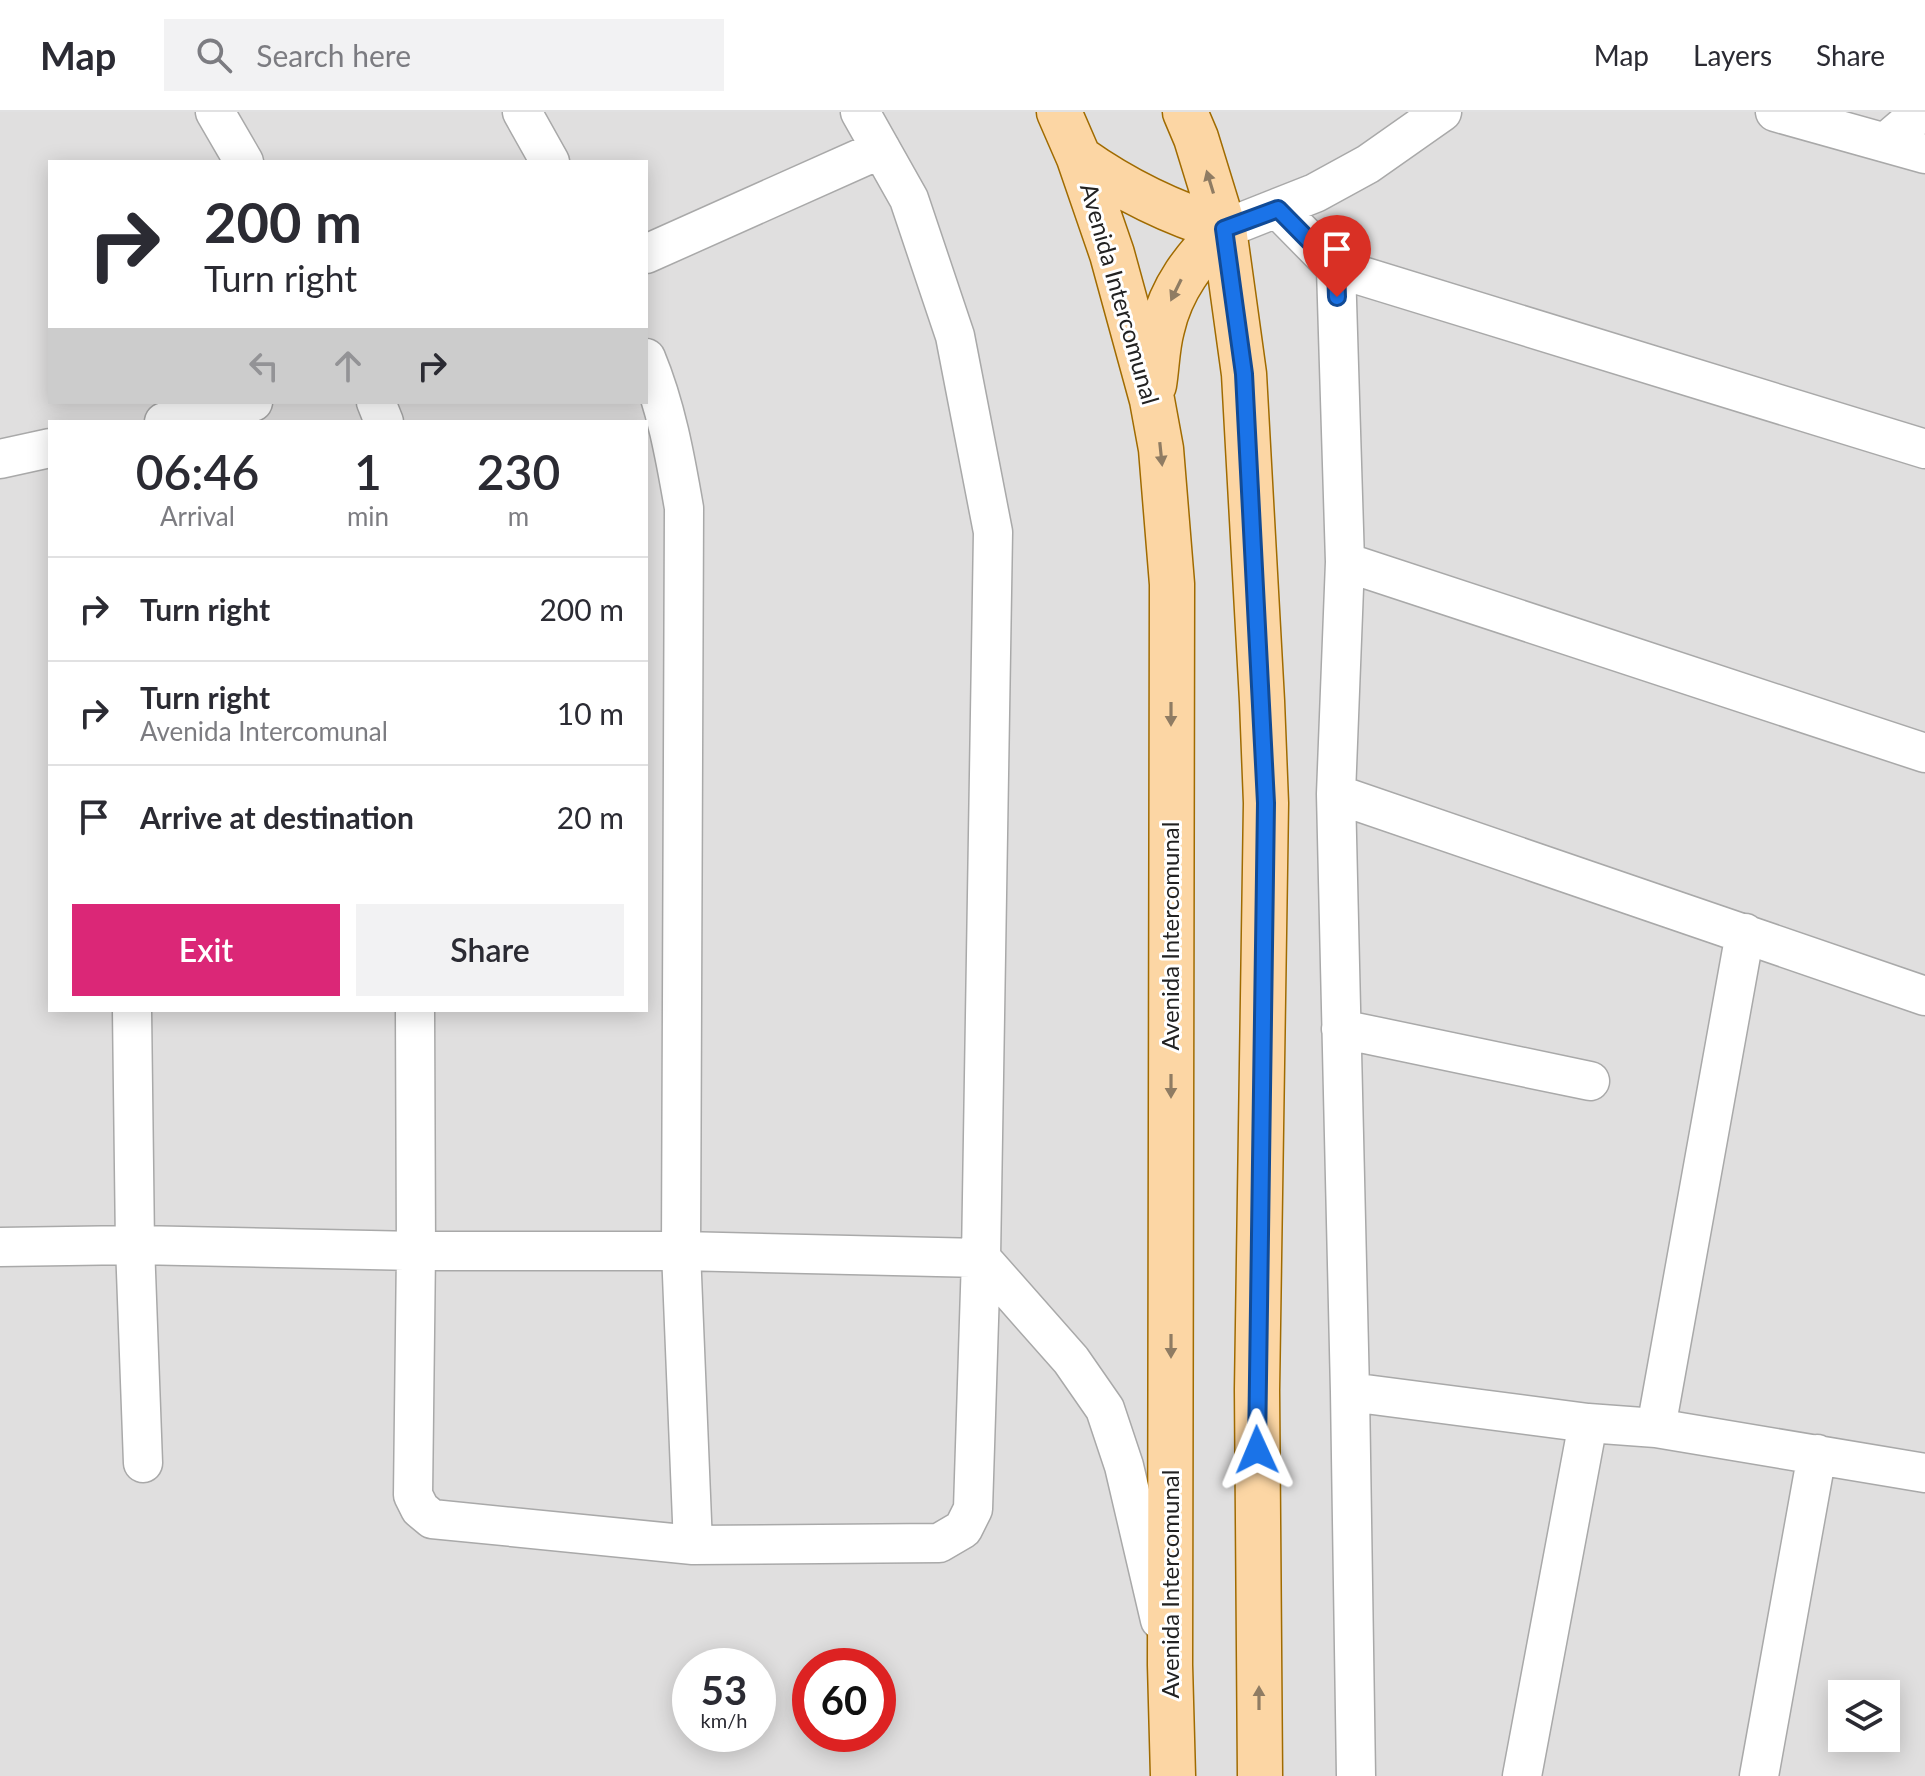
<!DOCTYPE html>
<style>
:root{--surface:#fff;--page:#f2f2f3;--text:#2b2b33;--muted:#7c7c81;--line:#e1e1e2;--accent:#db2777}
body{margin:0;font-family:Lato,sans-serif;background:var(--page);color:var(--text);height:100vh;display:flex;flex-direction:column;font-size:30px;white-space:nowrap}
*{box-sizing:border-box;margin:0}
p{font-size:26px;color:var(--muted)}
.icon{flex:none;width:44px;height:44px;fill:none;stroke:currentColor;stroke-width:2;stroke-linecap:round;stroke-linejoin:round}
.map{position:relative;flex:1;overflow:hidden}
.side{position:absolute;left:48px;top:308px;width:600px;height:592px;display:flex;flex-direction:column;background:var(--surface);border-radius:0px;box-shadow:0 4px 20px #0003}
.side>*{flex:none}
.top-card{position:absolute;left:48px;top:48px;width:600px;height:244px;border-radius:0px;box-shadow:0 4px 20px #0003;background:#fff;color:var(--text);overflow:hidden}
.fabs{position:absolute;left:1828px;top:1568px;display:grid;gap:16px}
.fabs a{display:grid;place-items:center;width:72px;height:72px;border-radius:0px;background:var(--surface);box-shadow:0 4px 20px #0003;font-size:40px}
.speed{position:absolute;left:672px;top:1536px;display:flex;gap:16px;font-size:40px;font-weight:700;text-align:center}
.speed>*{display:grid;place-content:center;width:104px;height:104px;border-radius:50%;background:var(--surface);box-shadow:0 4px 20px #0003;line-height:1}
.speed small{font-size:20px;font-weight:400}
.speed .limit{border:12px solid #d22;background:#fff;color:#111}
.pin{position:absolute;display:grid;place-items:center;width:68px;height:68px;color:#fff;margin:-82px -34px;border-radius:50% 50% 50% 0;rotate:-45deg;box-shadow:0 0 8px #0007}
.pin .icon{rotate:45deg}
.me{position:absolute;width:88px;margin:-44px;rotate:359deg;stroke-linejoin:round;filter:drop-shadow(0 0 6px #0008)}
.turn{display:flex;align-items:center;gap:28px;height:168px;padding:0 24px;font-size:36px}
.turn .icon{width:104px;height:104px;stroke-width:2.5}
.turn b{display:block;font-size:56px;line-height:68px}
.lanes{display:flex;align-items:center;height:76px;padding:0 24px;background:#0003;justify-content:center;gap:40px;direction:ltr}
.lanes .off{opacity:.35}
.eta{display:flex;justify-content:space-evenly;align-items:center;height:136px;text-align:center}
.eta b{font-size:48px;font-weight:600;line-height:56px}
.button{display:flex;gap:16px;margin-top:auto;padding:16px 24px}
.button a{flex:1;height:92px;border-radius:0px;background:var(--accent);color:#fff;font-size:32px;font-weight:600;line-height:92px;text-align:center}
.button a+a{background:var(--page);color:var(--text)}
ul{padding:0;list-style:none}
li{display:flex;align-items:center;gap:24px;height:104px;padding:0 24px;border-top:2px solid var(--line)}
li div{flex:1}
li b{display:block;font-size:30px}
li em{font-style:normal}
header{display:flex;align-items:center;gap:48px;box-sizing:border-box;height:112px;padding:0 40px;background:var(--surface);border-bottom:2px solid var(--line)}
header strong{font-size:38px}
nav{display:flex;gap:44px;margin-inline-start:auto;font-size:28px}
.search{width:560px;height:72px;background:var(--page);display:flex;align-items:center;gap:20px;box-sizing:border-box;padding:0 28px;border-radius:0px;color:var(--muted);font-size:30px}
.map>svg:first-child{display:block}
</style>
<header>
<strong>Map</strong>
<div class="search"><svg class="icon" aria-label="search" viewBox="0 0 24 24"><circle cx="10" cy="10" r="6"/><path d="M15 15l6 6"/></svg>Search here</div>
<nav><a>Map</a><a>Layers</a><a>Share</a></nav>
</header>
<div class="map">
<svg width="1925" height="1664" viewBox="0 0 1925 1664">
<rect width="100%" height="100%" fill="#f2efe9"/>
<path fill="#e0dfdf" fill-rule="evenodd" d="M 0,0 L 1925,0 L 1925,1664 L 0,1664 ZM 50,50 L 646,50 L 646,290 L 50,290 ZM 50,310 L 646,310 L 646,898 L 50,898 ZM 690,1554 L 758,1554 L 758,1622 L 690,1622 ZM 810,1554 L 878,1554 L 878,1622 L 810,1622 ZM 1842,1582 L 1886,1582 L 1886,1626 L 1842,1626 Z"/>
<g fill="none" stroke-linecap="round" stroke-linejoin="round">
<g stroke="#a9a9a9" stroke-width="41">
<path id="minor" d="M 215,0 L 244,50
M 522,0 L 550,50
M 1775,0 L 1925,42
M 1886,30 L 1921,0
M 1278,97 L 1336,156 L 1345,450 L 1336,682 L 1350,1280 L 1356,1664
M 1224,117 L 1315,81 L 1368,52 L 1442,0
M 646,142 L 881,37
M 1336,156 L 1925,337
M 646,246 C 666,294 675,344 684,396 L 681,1139 L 693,1433
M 376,290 L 384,310
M 164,310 L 253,290
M 0,347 L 50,336
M 1345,450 L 1925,641
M 1336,682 L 1925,884
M 132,898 L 135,1133 L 143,1351
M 415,898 L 416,1139 L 413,1383 L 420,1397 L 432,1407 L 693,1433 L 939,1431 L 963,1417 L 973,1397 L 981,1146 L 1071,1248 L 1105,1297 L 1124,1354 L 1160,1508
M 1341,917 L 1590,969
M 0,1135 L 135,1133 L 416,1139 L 681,1139 L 981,1146 L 993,420 L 955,224 L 909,87 L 860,0
M 1350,1280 L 1588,1311 L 1656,1316 L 1925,1361
M 1656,1316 L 1745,821
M 1522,1664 L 1588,1311
M 1759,1664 L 1817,1342"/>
</g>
<g stroke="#a06b00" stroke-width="47">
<path id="primary" d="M 1059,0 L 1079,46 L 1112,142 L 1152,288 L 1161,337 L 1172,472 L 1170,1553 L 1173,1664
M 1185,0 L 1196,26 L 1224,117 L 1244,262 L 1262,589 L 1266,691 L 1257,1278 L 1260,1664
M 1079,46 C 1124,78 1171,101 1224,117 C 1195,146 1171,176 1162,217 C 1157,235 1157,255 1154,273"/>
</g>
<use href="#minor" stroke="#fff" stroke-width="38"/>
<use href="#primary" stroke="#fcd6a4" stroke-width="44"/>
</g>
<defs><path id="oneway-solid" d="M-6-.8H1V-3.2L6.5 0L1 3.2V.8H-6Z" transform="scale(2)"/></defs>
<g fill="#8f7c63">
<use href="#oneway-solid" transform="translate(1210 70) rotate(-107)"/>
<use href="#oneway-solid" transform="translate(1176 178) rotate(116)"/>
<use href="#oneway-solid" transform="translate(1161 342) rotate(84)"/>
<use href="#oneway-solid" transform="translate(1171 602) rotate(90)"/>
<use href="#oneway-solid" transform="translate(1171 974) rotate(90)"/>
<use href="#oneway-solid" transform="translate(1171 1234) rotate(90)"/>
<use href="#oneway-solid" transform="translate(1259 1586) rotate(-90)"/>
</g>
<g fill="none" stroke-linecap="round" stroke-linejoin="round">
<g stroke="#114b97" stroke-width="20">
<path id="route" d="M 1257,1338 L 1266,691 L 1244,262 L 1224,117 L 1278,97 L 1336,156 L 1337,185"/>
</g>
<use href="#route" stroke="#1a73e8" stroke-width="14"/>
</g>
<g text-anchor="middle" stroke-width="6" stroke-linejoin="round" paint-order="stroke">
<g font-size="24" fill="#222" stroke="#fff">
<text transform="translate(1119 182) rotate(74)" y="8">Avenida Intercomunal</text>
<text transform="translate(1171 824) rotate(-90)" y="8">Avenida Intercomunal</text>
<text transform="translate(1171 1472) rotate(-90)" y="8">Avenida Intercomunal</text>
</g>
</g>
</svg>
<div class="fabs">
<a><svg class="icon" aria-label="layers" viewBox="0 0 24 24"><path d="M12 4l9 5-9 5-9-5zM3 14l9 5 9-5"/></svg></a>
</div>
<div class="speed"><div>53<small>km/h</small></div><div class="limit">60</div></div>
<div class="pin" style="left:1337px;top:185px;background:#d93025"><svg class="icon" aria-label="arrive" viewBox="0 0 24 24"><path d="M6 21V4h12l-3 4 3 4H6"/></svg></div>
<svg class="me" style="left:1257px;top:1338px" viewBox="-20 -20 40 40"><path d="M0-17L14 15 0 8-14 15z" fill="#1a73e8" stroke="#fff" stroke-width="4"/></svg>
<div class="top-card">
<div class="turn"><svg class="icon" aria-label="right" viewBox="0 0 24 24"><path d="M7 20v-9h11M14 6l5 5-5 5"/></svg><div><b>200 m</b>Turn right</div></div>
<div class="lanes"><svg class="icon off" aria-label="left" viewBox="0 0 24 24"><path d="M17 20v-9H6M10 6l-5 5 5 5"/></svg><svg class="icon off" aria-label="ahead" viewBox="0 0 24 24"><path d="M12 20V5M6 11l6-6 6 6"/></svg><svg class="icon" aria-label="right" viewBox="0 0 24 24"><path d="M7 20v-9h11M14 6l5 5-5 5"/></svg></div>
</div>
<section class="side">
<div class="eta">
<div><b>06:46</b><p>Arrival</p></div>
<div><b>1</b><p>min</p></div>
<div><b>230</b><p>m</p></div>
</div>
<ul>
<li><svg class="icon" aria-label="right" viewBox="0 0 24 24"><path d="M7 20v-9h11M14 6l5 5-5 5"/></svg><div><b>Turn right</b></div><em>200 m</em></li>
<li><svg class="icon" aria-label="right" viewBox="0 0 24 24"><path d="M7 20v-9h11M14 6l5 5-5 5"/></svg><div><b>Turn right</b><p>Avenida Intercomunal</p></div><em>10 m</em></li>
<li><svg class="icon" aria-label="arrive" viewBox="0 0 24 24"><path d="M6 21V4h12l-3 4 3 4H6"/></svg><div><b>Arrive at destination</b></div><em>20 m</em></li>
</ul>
<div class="button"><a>Exit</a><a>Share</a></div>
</section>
</div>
